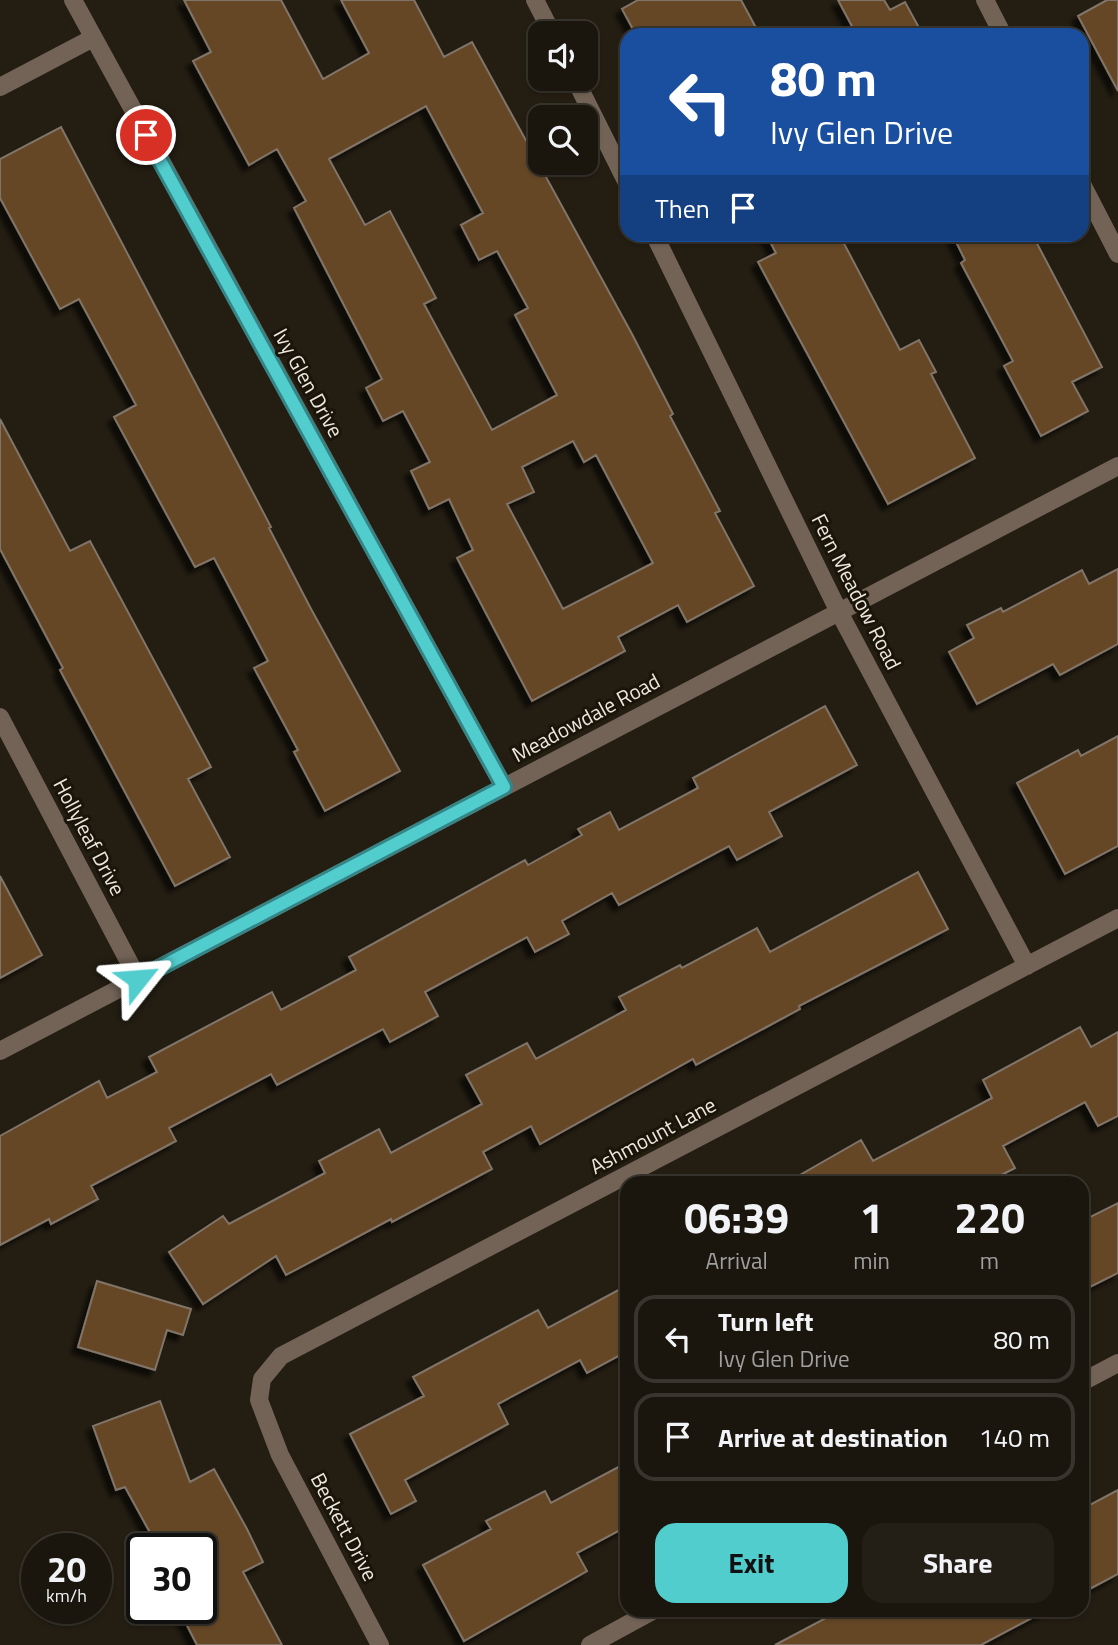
<!DOCTYPE html>
<style>
:root{--surface:#1a160e;--page:#231f17;--text:#f1f3f6;--muted:#9f9f9e;--line:#38352e;--accent:#52cdce}
body{margin:0;font-family:"Titillium Web",sans-serif;background:var(--page);color:var(--text);height:100vh;display:flex;flex-direction:column;font-size:26px;white-space:nowrap}
*{box-sizing:border-box;margin:0}
p{font-size:23px;color:var(--muted)}
.icon{flex:none;width:38px;height:38px;fill:none;stroke:currentColor;stroke-width:2;stroke-linecap:round;stroke-linejoin:round}
.map{position:relative;flex:1;overflow:hidden}
.details{position:absolute;left:620px;top:1176px;width:469px;height:441px;display:flex;flex-direction:column;background:var(--surface);border-radius:21px;box-shadow:0 2px 5px #0004,0 0 0 2px var(--line)}
.details>*{flex:none}
.hud{position:absolute;left:620px;top:28px;width:469px;height:214px;border-radius:21px;box-shadow:0 2px 5px #0004,0 0 0 2px var(--line);background:#1a4fa0;color:#fff;overflow:hidden}
.tools{position:absolute;left:528px;top:21px;display:grid;gap:14px}
.tools a{display:grid;place-items:center;width:70px;height:70px;border-radius:14px;background:var(--surface);box-shadow:0 2px 5px #0004,0 0 0 2px var(--line);font-size:35px}
.speed{position:absolute;left:21px;top:1533px;display:flex;gap:14px;font-size:35px;font-weight:700;text-align:center}
.speed>*{display:grid;place-content:center;width:91px;height:91px;border-radius:50%;background:var(--surface);box-shadow:0 2px 5px #0004,0 0 0 2px var(--line);line-height:1}
.speed small{font-size:18px;font-weight:400}
.speed .limit{border:4px solid #111;border-radius:10px;background:#fff;color:#111}
.pin{position:absolute;display:grid;place-items:center;width:60px;height:60px;color:#fff;margin:-30px;border:4px solid #fff;border-radius:50%;box-shadow:0 2px 7px #0007}
.me{position:absolute;width:77px;margin:-38px;rotate:62deg;stroke-linejoin:round;filter:drop-shadow(0 0 5px #0008)}
.turn{display:flex;align-items:center;gap:24px;height:147px;padding:0 35px;font-size:32px}
.turn .icon{width:91px;height:91px;stroke-width:2.5}
.turn b{display:block;font-size:49px;line-height:60px}
.then{display:flex;align-items:center;height:66px;padding:0 35px;background:#0003;gap:14px;font-size:26px}
.eta{display:flex;justify-content:space-evenly;align-items:center;height:119px;text-align:center}
.eta b{font-size:42px;font-weight:700;line-height:49px}
.button{display:flex;gap:14px;margin-top:auto;padding:14px 35px}
.button a{flex:1;height:80px;border-radius:21px;background:var(--accent);color:#111;font-size:28px;font-weight:700;line-height:80px;text-align:center}
.button a+a{background:var(--page);color:var(--text)}
ul{padding:0;list-style:none}
li{display:flex;align-items:center;gap:21px;height:88px;margin:0 14px 10px;padding:0 21px;border:4px solid var(--line);border-radius:21px}
li div{flex:1}
li b{display:block;font-size:26px}
li em{font-style:normal}
.map>svg:first-child{display:block}
</style>
<div class="map">
<svg width="1118" height="1645" viewBox="0 0 1118 1645">
<defs>
<filter id="shadow"><feDropShadow dx="-6" dy="6" stdDeviation="2" flood-color="#0009"/></filter>
</defs>
<rect width="100%" height="100%" fill="#231d12"/>
<path fill="#654626" stroke="#817569" stroke-width="2" fill-rule="evenodd" filter="url(#shadow)" d="M 184,0 L 281,0 L 323,79 L 369,53 L 341,0 L 414,0 L 444,57 L 472,42 L 632,334 L 673,414 L 670,416 L 720,511 L 715,513 L 754,586 L 687,622 L 678,605 L 618,637 L 625,651 L 532,701 L 457,558 L 473,550 L 449,499 L 429,509 L 411,471 L 430,462 L 403,411 L 383,421 L 366,388 L 382,379 L 294,208 L 306,201 L 277,149 L 249,165 L 193,61 L 211,52 ZM 426,106 L 483,213 L 461,225 L 479,260 L 497,251 L 528,308 L 515,315 L 557,395 L 492,430 L 424,304 L 436,298 L 390,211 L 365,225 L 329,159 ZM 573,441 L 584,462 L 596,455 L 653,563 L 563,609 L 507,504 L 534,492 L 522,467 Z
M 638,0 L 741,0 L 760,35 L 636,35 L 622,9 Z
M 838,0 L 884,0 L 890,10 L 905,2 L 923,35 L 844,35 L 854,30 Z
M 1107,0 L 1118,0 L 1118,91 L 1078,16 Z
M 61,127 L 271,527 L 269,528 L 310,607 L 400,771 L 325,811 L 294,752 L 298,750 L 254,668 L 268,661 L 214,558 L 195,567 L 114,417 L 136,405 L 79,299 L 60,309 L 0,198 L 0,159 Z
M 766,234 L 839,234 L 900,350 L 919,340 L 936,372 L 931,374 L 975,458 L 888,504 L 758,262 L 776,253 Z
M 952,234 L 1032,234 L 1102,367 L 1072,382 L 1088,411 L 1041,436 L 1004,366 L 1013,361 L 961,263 L 965,260 Z
M 0,419 L 70,551 L 90,541 L 211,767 L 188,779 L 230,857 L 175,886 L 60,670 L 63,668 L 0,549 Z
M 1118,569 L 1118,644 L 1060,675 L 1053,664 L 977,704 L 949,652 L 974,638 L 967,625 L 1001,608 L 1003,612 L 1082,570 L 1089,584 Z
M 825,706 L 857,765 L 769,812 L 782,836 L 737,860 L 729,846 L 619,905 L 612,893 L 562,921 L 569,934 L 535,952 L 527,937 L 425,992 L 438,1016 L 390,1042 L 383,1029 L 277,1085 L 271,1074 L 169,1128 L 176,1141 L 91,1186 L 98,1199 L 51,1224 L 49,1219 L 0,1245 L 0,1136 L 99,1081 L 107,1098 L 157,1072 L 149,1057 L 272,992 L 281,1010 L 356,970 L 349,957 L 525,860 L 528,865 L 582,835 L 578,829 L 610,812 L 619,830 L 698,788 L 693,778 Z
M 1118,736 L 1118,846 L 1065,874 L 1017,783 L 1078,750 L 1081,756 Z
M 918,872 L 948,929 L 799,1006 L 800,1009 L 696,1065 L 693,1059 L 540,1144 L 531,1126 L 483,1152 L 492,1169 L 392,1222 L 391,1219 L 286,1275 L 276,1256 L 203,1304 L 169,1252 L 223,1216 L 229,1224 L 325,1173 L 319,1161 L 379,1129 L 391,1153 L 482,1104 L 466,1075 L 527,1043 L 536,1059 L 626,1010 L 619,997 L 680,965 L 682,968 L 757,928 L 770,952 Z
M 0,876 L 42,955 L 0,978 Z
M 1080,1027 L 1091,1047 L 1118,1032 L 1118,1116 L 1098,1126 L 1085,1102 L 1003,1146 L 1015,1168 L 986,1183 L 786,1183 L 861,1140 L 873,1161 L 992,1098 L 983,1080 Z
M 1118,1203 L 1118,1273 L 1082,1291 L 1082,1221 Z
M 97,1281 L 191,1309 L 183,1335 L 167,1330 L 155,1370 L 78,1347 Z
M 626,1286 L 626,1352 L 587,1373 L 580,1360 L 498,1404 L 508,1424 L 405,1480 L 416,1501 L 391,1514 L 350,1434 L 424,1396 L 413,1377 L 538,1310 L 548,1328 Z
M 160,1401 L 190,1482 L 214,1469 L 247,1529 L 263,1562 L 243,1572 L 282,1645 L 197,1645 L 178,1608 L 201,1608 L 201,1549 L 159,1549 L 125,1487 L 116,1490 L 93,1426 Z
M 626,1463 L 626,1527 L 577,1553 L 587,1571 L 464,1641 L 423,1565 L 491,1529 L 486,1521 L 545,1491 L 551,1503 Z
M 1118,1490 L 1118,1574 L 1082,1593 L 1082,1509 Z
M 841,1610 L 1047,1610 L 981,1645 L 775,1645 Z"/>
<g fill="none" stroke-linecap="round" stroke-linejoin="round">
<path stroke="#736357" stroke-width="18" d="M 73,0 L 504,787
M 535,0 L 552,33
M 985,0 L 1003,35
M 575,79 L 626,181
M 0,87 L 93,38
M 1082,184 L 1118,254
M 654,234 L 839,612 L 1027,966
M 0,717 L 138,979
M 0,1051 L 1118,466
M 1082,1382 L 1118,1363
M 380,1645 L 280,1455 L 259,1400 L 262,1379 L 281,1356 L 1118,918
M 590,1645 L 654,1610"/>
</g>
<g fill="none" stroke-linecap="round" stroke-linejoin="round">
<g stroke="#358586" stroke-width="18">
<path id="route" d="M 138,979 L 504,787 L 146,135"/>
</g>
<use href="#route" stroke="#52cdce" stroke-width="12"/>
</g>
<g text-anchor="middle" stroke-width="6" stroke-linejoin="round" paint-order="stroke">
<g font-size="21" fill="#ece8e0" stroke="#1a1409">
<text transform="translate(308 383) rotate(61)" y="7">Ivy Glen Drive</text>
<text transform="translate(856 592) rotate(63)" y="7">Fern Meadow Road</text>
<text transform="translate(586 718) rotate(-28)" y="7">Meadowdale Road</text>
<text transform="translate(89 837) rotate(62)" y="7">Hollyleaf Drive</text>
<text transform="translate(653 1136) rotate(-28)" y="7">Ashmount Lane</text>
<text transform="translate(344 1527) rotate(62)" y="7">Beckett Drive</text>
</g>
</g>
</svg>
<div class="tools">
<a><svg class="icon" aria-label="sound" viewBox="0 0 24 24"><path d="M4 9h4l5-4v14l-5-4H4zM17 9q2 3 0 6"/></svg></a>
<a><svg class="icon" aria-label="search" viewBox="0 0 24 24"><circle cx="10" cy="10" r="6"/><path d="M15 15l6 6"/></svg></a>
</div>
<div class="speed"><div>20<small>km/h</small></div><div class="limit">30</div></div>
<div class="pin" style="left:146px;top:135px;background:#d93025"><svg class="icon" aria-label="arrive" viewBox="0 0 24 24"><path d="M6 21V4h12l-3 4 3 4H6"/></svg></div>
<svg class="me" style="left:138px;top:979px" viewBox="-20 -20 40 40"><path d="M0-17L14 15 0 8-14 15z" fill="#52cdce" stroke="#fff" stroke-width="4"/></svg>
<div class="hud">
<div class="turn"><svg class="icon" aria-label="left" viewBox="0 0 24 24"><path d="M17 20v-9H6M10 6l-5 5 5 5"/></svg><div><b>80 m</b>Ivy Glen Drive</div></div>
<div class="then">Then<svg class="icon" aria-label="arrive" viewBox="0 0 24 24"><path d="M6 21V4h12l-3 4 3 4H6"/></svg></div>
</div>
<section class="details">
<div class="eta">
<div><b>06:39</b><p>Arrival</p></div>
<div><b>1</b><p>min</p></div>
<div><b>220</b><p>m</p></div>
</div>
<ul>
<li><svg class="icon" aria-label="left" viewBox="0 0 24 24"><path d="M17 20v-9H6M10 6l-5 5 5 5"/></svg><div><b>Turn left</b><p>Ivy Glen Drive</p></div><em>80 m</em></li>
<li><svg class="icon" aria-label="arrive" viewBox="0 0 24 24"><path d="M6 21V4h12l-3 4 3 4H6"/></svg><div><b>Arrive at destination</b></div><em>140 m</em></li>
</ul>
<div class="button"><a>Exit</a><a>Share</a></div>
</section>
</div>
